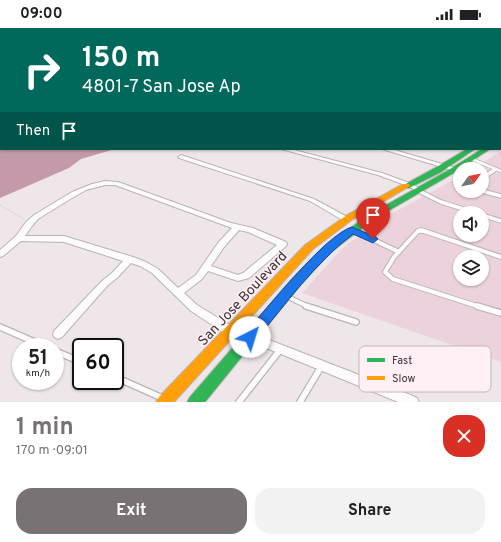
<!DOCTYPE html>
<meta charset="utf-8">
<style>
:root{--surface:#fff;--page:#f2f2f2;--text:#202124;--muted:#757577;--accent:#797275}
body{margin:0;font-family:Overpass,sans-serif;background:var(--page);color:var(--text);height:100vh;display:flex;flex-direction:column;font-size:15px;white-space:nowrap}
*{box-sizing:border-box;margin:0}
p{font-size:13px;color:var(--muted)}
.icon{flex:none;width:22px;height:22px;fill:none;stroke:currentColor;stroke-width:2;stroke-linecap:round;stroke-linejoin:round}
.map{position:relative;height:374px;overflow:hidden}
.side{display:flex;flex-direction:column;background:var(--surface);flex:1}
.side>*{flex:none}
.banner{position:absolute;left:0px;top:0px;width:501px;height:122px;box-shadow:0 1px 3px #0004;background:#00695c;color:#fff;overflow:hidden}
.needle{width:26px;rotate:57deg}
.tools{position:absolute;left:453px;top:134px;display:grid;gap:8px}
.tools a{display:grid;place-items:center;width:36px;height:36px;border-radius:50%;background:var(--surface);box-shadow:0 1px 3px #0004;font-size:20px}
.speed{position:absolute;left:12px;top:310px;display:flex;gap:8px;font-size:20px;font-weight:700;text-align:center}
.speed>*{display:grid;place-content:center;width:52px;height:52px;border-radius:50%;background:var(--surface);box-shadow:0 1px 3px #0004;line-height:1}
.speed small{font-size:10px;font-weight:400}
.speed .limit{border:2px solid #111;border-radius:6px;background:#fff;color:#111}
.pin{position:absolute;display:grid;place-items:center;width:34px;height:34px;color:#fff;margin:-41px -17px;border-radius:50% 50% 50% 0;rotate:-45deg;box-shadow:0 0 4px #0007}
.pin .icon{rotate:45deg}
.me{position:absolute;width:44px;margin:-22px;rotate:40deg;stroke-linejoin:round;filter:drop-shadow(0 0 3px #0008)}
.turn{display:flex;align-items:center;gap:14px;height:84px;padding:0 16px;font-size:18px}
.turn .icon{width:52px;height:52px;stroke-width:2.5}
.turn b{display:block;font-size:28px;line-height:34px}
.then{display:flex;align-items:center;height:38px;padding:0 16px;background:#0003;gap:8px;font-size:15px}
.round{display:grid;place-items:center;flex:none;width:42px;height:42px;border-radius:16px;background:var(--page)}
.summary{display:flex;align-items:center;justify-content:space-between;height:68px;padding:0 16px}
h1{font-size:24px;font-weight:700;line-height:30px;color:var(--accent)}
.cta{display:flex;gap:8px;margin-top:auto;padding:8px 16px}
.cta a{flex:1;height:46px;border-radius:16px;background:var(--accent);color:#fff;font-size:16px;font-weight:700;line-height:46px;text-align:center}
.cta a+a{background:var(--page);color:var(--text)}
.status{display:flex;justify-content:space-between;align-items:center;height:28px;padding:0 20px;background:var(--surface);direction:ltr}
.status svg{height:11px;fill:currentColor}
.map>svg:first-child{display:block}
</style>
<div class="status"><b>09:00</b><svg viewBox="0 0 49 12"><path d="M0 12V9h3v3zM5 12V6h3v6zM10 12V3h3v9zM15 12V0h3v12zM26 1h20v11H26zM47 4h2v5h-2z"/></svg></div>
<div class="map">
<svg width="501" height="374" viewBox="0 0 501 374">
<rect width="100%" height="100%" fill="#efe6e9"/>
<path fill="#ecd2dc" fill-rule="evenodd" d="M 501,123 L 501,334 L 302,265 L 344,219 L 388,188 L 460,148 L 460,163 L 482,163 L 482,141 L 473,141 ZM 460,185 L 482,185 L 482,207 L 460,207 ZM 460,229 L 482,229 L 482,251 L 460,251 Z"/>
<path fill="#c49aab" d="M 0,60 L 1,121 L 115,121 L 81,131 L 69,140 L 0,170 Z"/>
<g fill="none" stroke-linecap="round" stroke-linejoin="round">
<g stroke="#b9b3b5" stroke-width="4">
<path id="lane-far3" d="M 474,132 L 501,143
M 492,144 L 496,141"/>
</g>
<g stroke="#b9b3b5" stroke-width="5.5">
<path id="lane-far2" d="M 482,150 L 493,143
M 419,163 L 441,174 L 476,185
M 482,163 L 501,168
M 482,187 L 501,193
M 353,202 L 355,203
M 418,203 L 424,203"/>
</g>
<g stroke="#b9b3b5" stroke-width="6">
<path id="lane-far1" d="M 353,202 L 399,224
M 421,202 L 418,203 L 394,229 L 385,244 L 393,251 L 480,279
M 421,202 L 501,229
M 288,269 L 309,279"/>
</g>
<g stroke="#b9b3b5" stroke-width="8">
<path id="lane" d="M 306,278 L 356,294
M 477,278 L 501,285
M 0,299 L 46,319
M 55,323 L 81,334
M 115,349 L 160,369
M 239,374 L 280,322
M 300,374 L 321,339"/>
</g>
<g stroke="#b9b3b5" stroke-width="2">
<path id="street" d="M 500,98 L 501,98 L 501,100 L 500,100 Z
M 281,121 L 290,121 L 382,145 L 412,156 L 422,162 L 419,164 L 408,158 L 378,147 Z
M 382,121 L 391,121 L 459,141 L 460,142 L 459,143 L 455,143 Z
M 181,127 L 314,171 L 351,191 L 347,193 L 344,193 L 310,173 L 179,130 L 178,129 Z
M 105,153 L 118,154 L 231,195 L 253,200 L 286,214 L 287,216 L 286,218 L 249,250 L 238,253 L 208,243 L 202,251 L 184,265 L 197,277 L 233,299 L 254,306 L 413,368 L 417,370 L 419,374 L 398,374 L 249,313 L 226,306 L 191,283 L 152,245 L 140,238 L 131,235 L 118,249 L 108,257 L 62,309 L 58,311 L 54,309 L 53,306 L 54,303 L 102,253 L 112,245 L 123,233 L 64,214 L 21,213 L 3,228 L 0,229 L 0,222 L 16,208 L 26,194 L 34,187 L 72,164 L 92,156 ZM 105,157 L 115,157 L 232,200 L 218,215 L 196,247 L 178,260 L 158,241 L 146,234 L 133,229 L 64,208 L 25,208 L 32,198 L 38,191 L 67,173 L 86,162 ZM 239,202 L 248,204 L 277,217 L 243,245 L 238,247 L 211,238 L 224,219 Z"/>
</g>
<g stroke="#b9b3b5" stroke-width="2">
<path id="fast" d="M 501,90 L 501,94 L 500,95 L 500,91 Z
M 500,106 L 501,106 L 500,111 Z
M 467,121 L 475,121 L 441,144 L 409,160 L 403,160 L 402,158 L 435,140 Z
M 482,121 L 490,121 L 452,146 L 376,190 L 332,223 L 300,257 L 205,374 L 187,374 L 190,369 L 292,251 L 325,218 L 370,186 L 447,143 Z"/>
</g>
<g stroke="#b9b3b5" stroke-width="2">
<path id="slow" d="M 403,156 L 409,156 L 410,158 L 353,191 L 313,221 L 174,374 L 156,374 L 159,369 L 305,217 L 347,187 Z"/>
</g>
<path stroke="#ccc8ca" stroke-width="1" stroke-dasharray="1.5 1.5" stroke-linecap="butt" d="M 0,177 L 24,191"/>
<use href="#lane-far3" stroke="#fdfbfc" stroke-width="2.5"/>
<use href="#lane-far2" stroke="#fdfbfc" stroke-width="3.5"/>
<use href="#lane-far1" stroke="#fdfbfc" stroke-width="4"/>
<use href="#lane" stroke="#fdfbfc" stroke-width="5.5"/>
<use href="#street" fill="#fdfbfc" fill-rule="evenodd"/>
<use href="#fast" fill="#30b455" fill-rule="evenodd"/>
<use href="#slow" fill="#ff9f0a" fill-rule="evenodd"/>
</g>
<linearGradient id="sky" x2="0" y2="1"><stop stop-color="#99aad0"/><stop offset="0.54" stop-color="#f8f4f5"/><stop offset="1" stop-color="#f8f4f5" stop-opacity="0"/></linearGradient>
<rect width="501" height="112" fill="url(#sky)"/>
<path fill="#1a73e8" stroke="#114b97" d="M 352,199 L 376,209 L 378,211 L 373,215 L 353,206 C 314,236 286,276 255,313 L 250,315 L 245,313 L 243,309 L 245,305 C 266,282 326,206 352,199 Z"/>
<g text-anchor="middle" stroke-width="3" stroke-linejoin="round" paint-order="stroke">
<g font-size="14" fill="#3a3336" stroke="#fef0f5">
<text transform="translate(242 270) rotate(-47)" y="5">San Jose Boulevard</text>
</g>
</g>
<rect x="359" y="318" width="132" height="46" rx="6" fill="#fef0f5" stroke="#c3b7bc" stroke-width="1"/>
<rect x="367" y="330" width="18" height="4" fill="#30b455"/>
<rect x="367" y="348" width="18" height="4" fill="#ff9f0a"/>
<g font-size="11" fill="#3a3336">
<text x="392" y="336">Fast</text>
<text x="392" y="354">Slow</text>
</g>
</svg>
<div class="tools">
<a><svg class="needle" viewBox="-14 -14 28 28"><path d="M0-13l5 13h-10z" fill="#e53935"/><path d="M0 13l5-13h-10z" fill="#757577"/></svg></a>
<a><svg class="icon" aria-label="sound" viewBox="0 0 24 24"><path d="M4 9h4l5-4v14l-5-4H4zM17 9q2 3 0 6"/></svg></a>
<a><svg class="icon" aria-label="layers" viewBox="0 0 24 24"><path d="M12 4l9 5-9 5-9-5zM3 14l9 5 9-5"/></svg></a>
</div>
<div class="speed"><div>51<small>km/h</small></div><div class="limit">60</div></div>
<div class="pin" style="left:373px;top:211px;background:#d93025"><svg class="icon" aria-label="arrive" viewBox="0 0 24 24"><path d="M6 21V4h12l-3 4 3 4H6"/></svg></div>
<svg class="me" style="left:250px;top:309px" viewBox="-20 -20 40 40"><circle r="19" fill="#fff"/><path d="M0-13L10 11 0 6-10 11z" fill="#1a73e8"/></svg>
<div class="banner">
<div class="turn"><svg class="icon" aria-label="right" viewBox="0 0 24 24"><path d="M7 20v-9h11M14 6l5 5-5 5"/></svg><div><b>150 m</b>4801-7 San Jose Ap</div></div>
<div class="then">Then<svg class="icon" aria-label="arrive" viewBox="0 0 24 24"><path d="M6 21V4h12l-3 4 3 4H6"/></svg></div>
</div>
</div>
<section class="side">
<div class="summary"><div><h1>1 min</h1><p>170 m · 09:01</p></div><a class="round" style="background:#d93025;color:#fff"><svg class="icon" aria-label="close" viewBox="0 0 24 24"><path d="M6 6l12 12M18 6L6 18"/></svg></a></div>
<div class="cta"><a>Exit</a><a>Share</a></div>
</section>
